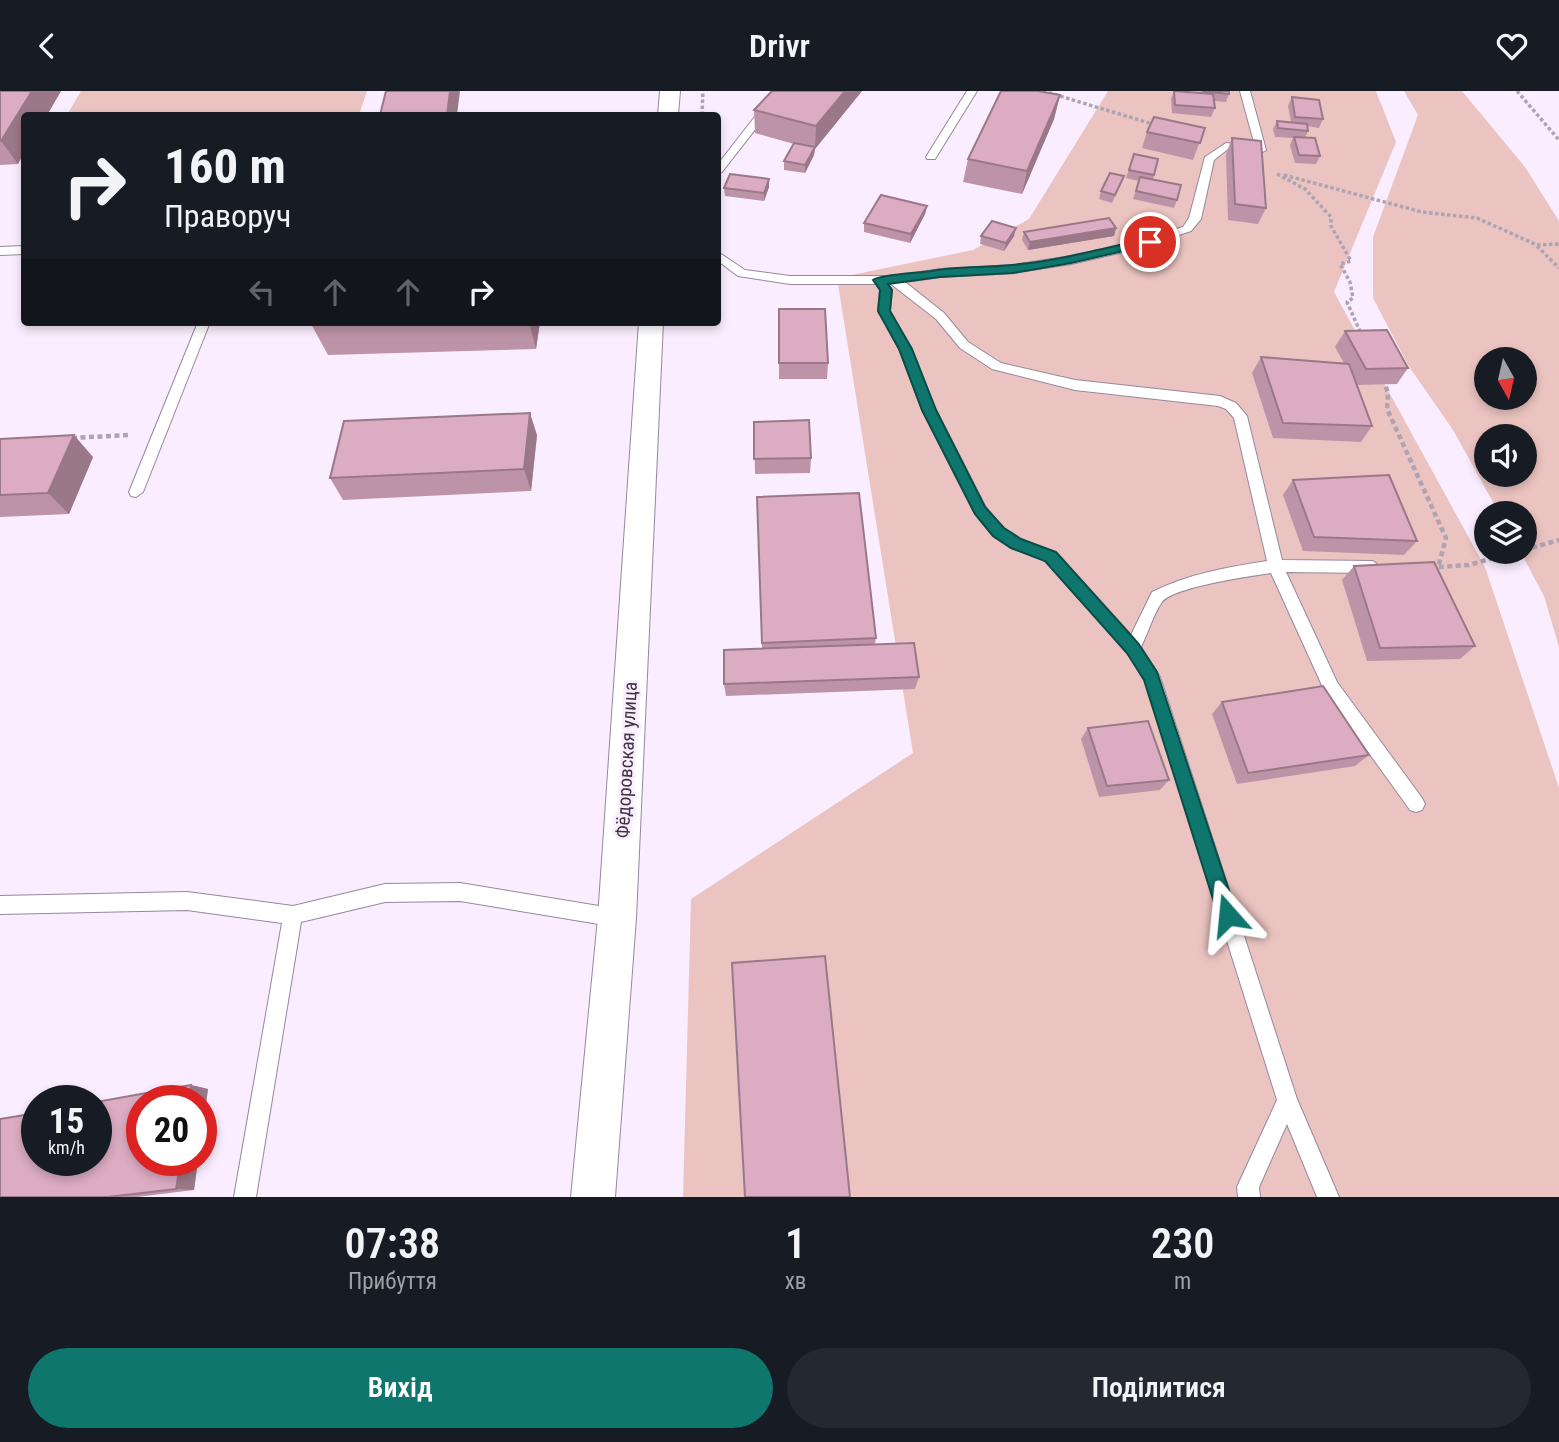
<!DOCTYPE html>
<html lang="uk">
<meta charset="utf-8">
<style>
:root{--surface:#171b24;--page:#242831;--text:#f1f3f6;--muted:#9ea1a6;--accent:#0f766e}
body{margin:0;font-family:"Roboto Condensed",sans-serif;background:var(--page);color:var(--text);height:100vh;display:flex;flex-direction:column;font-size:26px;white-space:nowrap}
*{box-sizing:border-box;margin:0}
p{font-size:23px;color:var(--muted)}
.icon{flex:none;width:38px;height:38px;fill:none;stroke:currentColor;stroke-width:2;stroke-linecap:round;stroke-linejoin:round}
.map{position:relative;height:1106px;overflow:hidden}
.panel{display:flex;flex-direction:column;background:var(--surface);flex:1}
.panel>*{flex:none}
.banner{position:absolute;left:21px;top:21px;width:700px;height:214px;border-radius:7px;box-shadow:0 4px 10px #0003;background:#171b24;color:var(--text);overflow:hidden}
.needle{width:46px;rotate:172deg}
.controls{position:absolute;left:1474px;top:256px;display:grid;gap:14px}
.controls a{display:grid;place-items:center;width:63px;height:63px;border-radius:50%;background:var(--surface);box-shadow:0 4px 10px #0003;font-size:35px}
.speed{position:absolute;left:21px;top:994px;display:flex;gap:14px;font-size:35px;font-weight:700;text-align:center}
.speed>*{display:grid;place-content:center;width:91px;height:91px;border-radius:50%;background:var(--surface);box-shadow:0 4px 10px #0003;line-height:1}
.speed small{font-size:18px;font-weight:400}
.speed .limit{border:10px solid #d22;background:#fff;color:#111}
.pin{position:absolute;display:grid;place-items:center;width:60px;height:60px;color:#fff;margin:-30px;border:4px solid #fff;border-radius:50%;box-shadow:0 2px 7px #0007}
.me{position:absolute;width:77px;margin:-38px;rotate:342deg;stroke-linejoin:round;filter:drop-shadow(0 0 5px #0008)}
.turn{display:flex;align-items:center;gap:24px;height:147px;padding:0 28px;font-size:32px}
.turn .icon{width:91px;height:91px;stroke-width:2.5}
.turn b{display:block;font-size:49px;line-height:60px}
.lanes{display:flex;align-items:center;height:66px;padding:0 28px;background:#0003;justify-content:center;gap:35px;direction:ltr}
.lanes .off{opacity:.35}
.eta{display:flex;justify-content:space-evenly;align-items:center;height:119px;text-align:center}
.eta b{font-size:42px;font-weight:600;line-height:49px}
.cta{display:flex;gap:14px;margin-top:auto;padding:14px 28px}
.cta a{flex:1;height:80px;border-radius:42px;background:var(--accent);color:#fff;font-size:28px;font-weight:600;line-height:80px;text-align:center}
.cta a+a{background:var(--page);color:var(--text)}
header{display:flex;justify-content:space-between;align-items:center;height:91px;padding:0 28px;background:var(--surface);font-size:32px;font-weight:600}
.map>svg:first-child{display:block}
</style>
<header><svg class="icon" aria-label="back" viewBox="0 0 24 24"><path d="M15 5l-7 7 7 7"/></svg>Drivr<svg class="icon" aria-label="heart" viewBox="0 0 24 24"><path d="M12 20l-8-8c-3-5 5-10 8-4 3-6 11-1 8 4z"/></svg></header>
<div class="map">
<svg width="1559" height="1106" viewBox="0 0 1559 1106">
<rect width="100%" height="100%" fill="#faedff"/>
<path fill="#ebc4c1" fill-rule="evenodd" d="M 81,0 L 367,0 L 359,24 L 67,24 Z
M 1108,0 L 1376,0 L 1396,51 L 1334,201 L 1485,476 L 1559,697 L 1559,1106 L 683,1106 L 691,808 L 913,662 L 837,187 L 973,159 L 1029,128 Z
M 1404,0 L 1462,0 L 1525,76 L 1559,130 L 1559,556 L 1544,505 L 1520,460 L 1524,460 L 1524,422 L 1499,422 L 1453,339 L 1408,274 L 1373,207 L 1373,146 L 1418,24 ZM 1486,268 L 1524,268 L 1524,306 L 1486,306 ZM 1486,345 L 1524,345 L 1524,383 L 1486,383 Z"/>
<g fill="none" stroke-linecap="round" stroke-linejoin="round">
<g stroke="#96889c" stroke-width="2">
<path id="service" d="M 775,0 L 785,0 L 722,81 L 718,82 L 718,73 Z
M 967,0 L 977,0 L 935,68 L 927,68 L 926,66 Z
M 1240,0 L 1250,0 L 1266,59 L 1261,62 L 1228,58 L 1214,69 L 1201,128 L 1191,140 L 1137,158 L 1071,173 L 1013,182 L 940,186 L 905,191 L 944,222 L 968,251 L 1001,272 L 1075,289 L 1220,305 L 1236,312 L 1247,325 L 1282,469 L 1373,470 L 1380,476 L 1373,482 L 1286,481 L 1337,591 L 1422,707 L 1425,713 L 1422,719 L 1416,721 L 1410,719 L 1325,601 L 1271,482 C 1251,485 1173,496 1162,511 C 1153,524 1148,542 1141,556 L 1160,586 L 1297,1008 L 1339,1106 L 1317,1106 L 1287,1033 L 1259,1096 L 1260,1106 L 1238,1106 L 1237,1096 L 1277,1009 L 1145,589 L 1127,562 L 1046,469 L 1011,457 L 993,445 L 975,423 L 922,319 L 899,258 L 878,220 L 880,199 L 876,193 L 790,193 L 738,185 L 718,170 L 718,161 L 745,179 L 790,185 L 894,185 L 940,178 L 1013,174 L 1071,165 L 1130,152 L 1183,136 L 1189,127 L 1205,66 L 1226,52 L 1255,55 ZM 888,193 L 891,193 L 936,228 L 960,257 L 992,278 L 1075,299 L 1218,315 L 1226,318 L 1234,327 L 1267,470 C 1228,476 1188,483 1152,501 L 1131,544 L 1056,461 L 1021,449 L 1003,437 L 985,415 L 936,319 L 911,258 L 890,220 L 892,199 Z
M 24,155 L 24,163 L 0,164 L 0,156 Z
M 198,231 L 210,231 L 143,401 L 136,406 L 131,405 L 129,401 Z
M 460,792 L 617,818 L 624,820 L 626,827 L 624,834 L 617,836 L 460,810 L 385,811 L 301,831 L 256,1106 L 234,1106 L 282,832 L 187,819 L 0,823 L 0,805 L 187,801 L 293,815 L 385,793 Z"/>
</g>
<g stroke="#96889c" stroke-width="2">
<path id="minor" d="M 660,0 L 680,0 L 678,24 L 658,24 Z
M 639,231 L 663,231 L 636,827 L 615,1106 L 571,1106 L 598,827 Z"/>
</g>
<path stroke="#aea3b2" stroke-width="3.5" stroke-dasharray="3.5 2.5" stroke-linecap="butt" d="M 1043,0 L 1156,34
M 1517,0 L 1559,49
M 702,24 L 703,0
M 1277,83 L 1305,98 L 1331,126 L 1331,135 L 1351,170 L 1340,173 L 1350,191 L 1353,207 L 1347,211 L 1362,245
M 1284,84 L 1422,121 L 1477,127 L 1537,154 L 1559,153
M 1537,155 L 1559,177"/>
<path stroke="#aea3b2" stroke-width="4.5" stroke-dasharray="5 3.5" stroke-linecap="butt" d="M 1382,288 L 1388,301 L 1387,318 L 1446,447 L 1438,476 L 1469,474 L 1518,460
M 72,347 L 130,344
M 1524,459 L 1559,449"/>
<use href="#service" fill="#fff" fill-rule="evenodd"/>
<use href="#minor" fill="#fff" fill-rule="evenodd"/>
</g>
<path fill="#bd94a7" d="M 0,0 L 61,0 L 47,24 L 24,24 L 18,73 L 0,74 Z
M 772,0 L 862,0 L 815,58 L 814,64 L 805,82 L 784,79 L 784,70 L 794,53 L 755,42 L 754,19 Z
M 1174,0 L 1200,2 L 1201,0 L 1229,0 L 1229,3 L 1226,11 L 1214,10 L 1215,17 L 1211,26 L 1172,22 L 1171,8 Z
M 1060,4 L 1054,28 L 1022,103 L 963,91 L 968,68 Z
M 1292,6 L 1323,28 L 1319,37 L 1307,35 L 1308,40 L 1305,47 L 1320,65 L 1316,73 L 1295,72 L 1290,54 L 1293,47 L 1275,46 L 1273,38 L 1277,30 L 1291,31 L 1288,15 Z
M 1205,37 L 1193,69 L 1142,57 L 1147,41 Z
M 1232,47 L 1266,117 L 1258,133 L 1228,129 L 1226,63 Z
M 1134,63 L 1158,68 L 1153,88 L 1177,109 L 1174,117 L 1133,108 L 1139,90 L 1126,87 Z
M 1124,85 L 1112,112 L 1099,108 L 1101,100 Z
M 769,96 L 764,110 L 725,105 L 724,97 Z
M 927,115 L 925,123 L 910,152 L 864,141 L 864,132 Z
M 1116,137 L 1114,145 L 1028,159 L 1022,149 L 1024,141 Z
M 981,145 L 1014,145 L 1004,160 L 980,153 Z
M 779,218 L 828,272 L 827,288 L 779,288 Z
M 310,231 L 540,231 L 536,258 L 328,264 Z
M 1345,240 L 1408,277 L 1397,293 L 1357,294 L 1372,335 L 1361,351 L 1273,347 L 1252,282 L 1261,266 L 1344,272 L 1335,256 Z
M 754,331 L 811,367 L 810,382 L 755,383 Z
M 537,344 L 531,400 L 343,409 L 330,387 Z
M 0,348 L 93,366 L 69,423 L 0,426 Z
M 1293,389 L 1417,450 L 1404,464 L 1303,460 L 1283,404 Z
M 757,406 L 876,547 L 875,553 L 919,586 L 915,598 L 726,605 L 724,593 L 762,557 Z
M 1354,475 L 1475,555 L 1460,568 L 1367,570 L 1342,489 Z
M 1222,611 L 1369,664 L 1355,675 L 1237,693 L 1212,623 Z
M 1088,637 L 1169,689 L 1160,699 L 1099,706 L 1081,648 Z
M 191,994 L 208,998 L 194,1099 L 137,1106 L 0,1106 Z"/>
<path fill="#9a7888" d="M 32,0 L 61,0 L 47,24 L 24,24 L 24,62 L 18,73 L 1,50 Z
M 450,0 L 460,0 L 457,24 L 447,24 Z
M 845,0 L 862,0 L 815,58 L 816,35 Z
M 1060,4 L 1054,28 L 1022,103 L 1027,80 Z
M 815,56 L 814,64 L 805,82 L 805,74 Z
M 769,88 L 769,96 L 764,110 L 764,102 Z
M 927,115 L 925,123 L 910,152 L 911,143 Z
M 1016,137 L 1014,145 L 1004,160 L 1006,152 Z
M 1116,137 L 1114,145 L 1028,159 L 1030,151 Z
M 529,231 L 540,231 L 536,258 Z
M 530,322 L 537,344 L 531,400 L 524,378 Z
M 74,344 L 93,366 L 69,423 L 48,402 Z
M 191,994 L 208,998 L 201,1048 L 201,1010 L 189,1010 Z
M 181,1069 L 198,1069 L 194,1099 L 176,1098 Z"/>
<path fill="#dcacc2" stroke="#9a7888" stroke-width="2" d="M 0,0 L 32,0 L 1,50 L 0,50 Z
M 386,0 L 450,0 L 447,24 L 380,24 Z
M 772,0 L 845,0 L 816,35 L 754,19 Z
M 1001,0 L 1038,0 L 1060,4 L 1027,80 L 968,68 Z
M 1174,0 L 1213,3 L 1215,17 L 1175,14 Z
M 1203,0 L 1229,0 L 1229,3 Z
M 1292,6 L 1319,9 L 1323,28 L 1295,26 Z
M 1154,26 L 1205,37 L 1200,52 L 1147,41 Z
M 1277,30 L 1307,33 L 1308,40 L 1278,37 Z
M 1294,46 L 1315,47 L 1320,65 L 1299,64 Z
M 1232,47 L 1261,50 L 1266,117 L 1235,113 Z
M 794,52 L 815,56 L 805,74 L 784,70 Z
M 1134,63 L 1158,68 L 1154,84 L 1129,79 Z
M 1110,82 L 1124,85 L 1115,104 L 1101,100 Z
M 730,83 L 769,88 L 764,102 L 724,97 Z
M 1140,86 L 1181,94 L 1177,109 L 1136,100 Z
M 881,104 L 927,115 L 911,143 L 864,132 Z
M 1109,127 L 1116,137 L 1030,151 L 1024,141 Z
M 992,130 L 1016,137 L 1006,152 L 981,145 Z
M 779,218 L 825,218 L 828,272 L 779,272 Z
M 1387,239 L 1408,277 L 1366,278 L 1345,240 Z
M 1261,266 L 1349,273 L 1372,335 L 1283,332 Z
M 530,322 L 524,378 L 330,387 L 344,330 Z
M 809,329 L 811,367 L 754,368 L 754,331 Z
M 74,344 L 48,402 L 0,404 L 0,348 Z
M 1389,384 L 1417,450 L 1314,446 L 1293,389 Z
M 859,402 L 876,547 L 762,552 L 757,406 Z
M 1434,471 L 1475,555 L 1380,557 L 1354,475 Z
M 914,552 L 919,586 L 724,593 L 724,559 Z
M 1323,595 L 1369,664 L 1248,682 L 1222,611 Z
M 1148,630 L 1169,689 L 1107,695 L 1088,637 Z
M 825,865 L 850,1106 L 745,1106 L 732,872 Z
M 191,994 L 189,1010 L 142,1010 L 142,1069 L 181,1069 L 176,1098 L 108,1106 L 0,1106 L 0,1028 L 37,1022 L 37,1069 L 96,1069 L 96,1011 Z"/>
<path fill="#0f766e" stroke="#0a4d48" stroke-width="2" d="M 1150,147 L 1154,148 L 1154,153 L 1071,172 L 1013,182 L 940,186 L 888,193 L 892,199 L 890,220 L 912,258 L 936,319 L 985,416 L 1004,437 L 1021,448 L 1056,461 L 1138,552 L 1157,581 L 1237,824 L 1234,831 L 1228,833 L 1221,831 L 1218,824 L 1144,589 L 1127,562 L 1045,470 L 1011,457 L 993,445 L 975,423 L 922,319 L 899,258 L 878,220 L 880,199 L 873,189 C 880,183 919,182 931,180 C 957,175 985,177 1012,174 C 1058,170 1105,157 1150,147 Z"/>
<g text-anchor="middle" stroke-width="6" stroke-linejoin="round" paint-order="stroke">
<g font-size="19" fill="#3c353e" stroke="#faedff">
<text transform="translate(626 669) rotate(-87)" y="7">Фёдоровская улица</text>
</g>
</g>
</svg>
<div class="controls">
<a><svg class="needle" viewBox="-14 -14 28 28"><path d="M0-13l5 13h-10z" fill="#e53935"/><path d="M0 13l5-13h-10z" fill="#9ea1a6"/></svg></a>
<a><svg class="icon" aria-label="sound" viewBox="0 0 24 24"><path d="M4 9h4l5-4v14l-5-4H4zM17 9q2 3 0 6"/></svg></a>
<a><svg class="icon" aria-label="layers" viewBox="0 0 24 24"><path d="M12 4l9 5-9 5-9-5zM3 14l9 5 9-5"/></svg></a>
</div>
<div class="speed"><div>15<small>km/h</small></div><div class="limit">20</div></div>
<div class="pin" style="left:1150px;top:151px;background:#d93025"><svg class="icon" aria-label="arrive" viewBox="0 0 24 24"><path d="M6 21V4h12l-3 4 3 4H6"/></svg></div>
<svg class="me" style="left:1228px;top:824px" viewBox="-20 -20 40 40"><path d="M0-17L14 15 0 8-14 15z" fill="#0f766e" stroke="#fff" stroke-width="4"/></svg>
<div class="banner">
<div class="turn"><svg class="icon" aria-label="right" viewBox="0 0 24 24"><path d="M7 20v-9h11M14 6l5 5-5 5"/></svg><div><b>160 m</b>Праворуч</div></div>
<div class="lanes"><svg class="icon off" aria-label="left" viewBox="0 0 24 24"><path d="M17 20v-9H6M10 6l-5 5 5 5"/></svg><svg class="icon off" aria-label="ahead" viewBox="0 0 24 24"><path d="M12 20V5M6 11l6-6 6 6"/></svg><svg class="icon off" aria-label="ahead" viewBox="0 0 24 24"><path d="M12 20V5M6 11l6-6 6 6"/></svg><svg class="icon" aria-label="right" viewBox="0 0 24 24"><path d="M7 20v-9h11M14 6l5 5-5 5"/></svg></div>
</div>
</div>
<section class="panel">
<div class="eta">
<div><b>07:38</b><p>Прибуття</p></div>
<div><b>1</b><p>хв</p></div>
<div><b>230</b><p>m</p></div>
</div>
<div class="cta"><a>Вихід</a><a>Поділитися</a></div>
</section>
